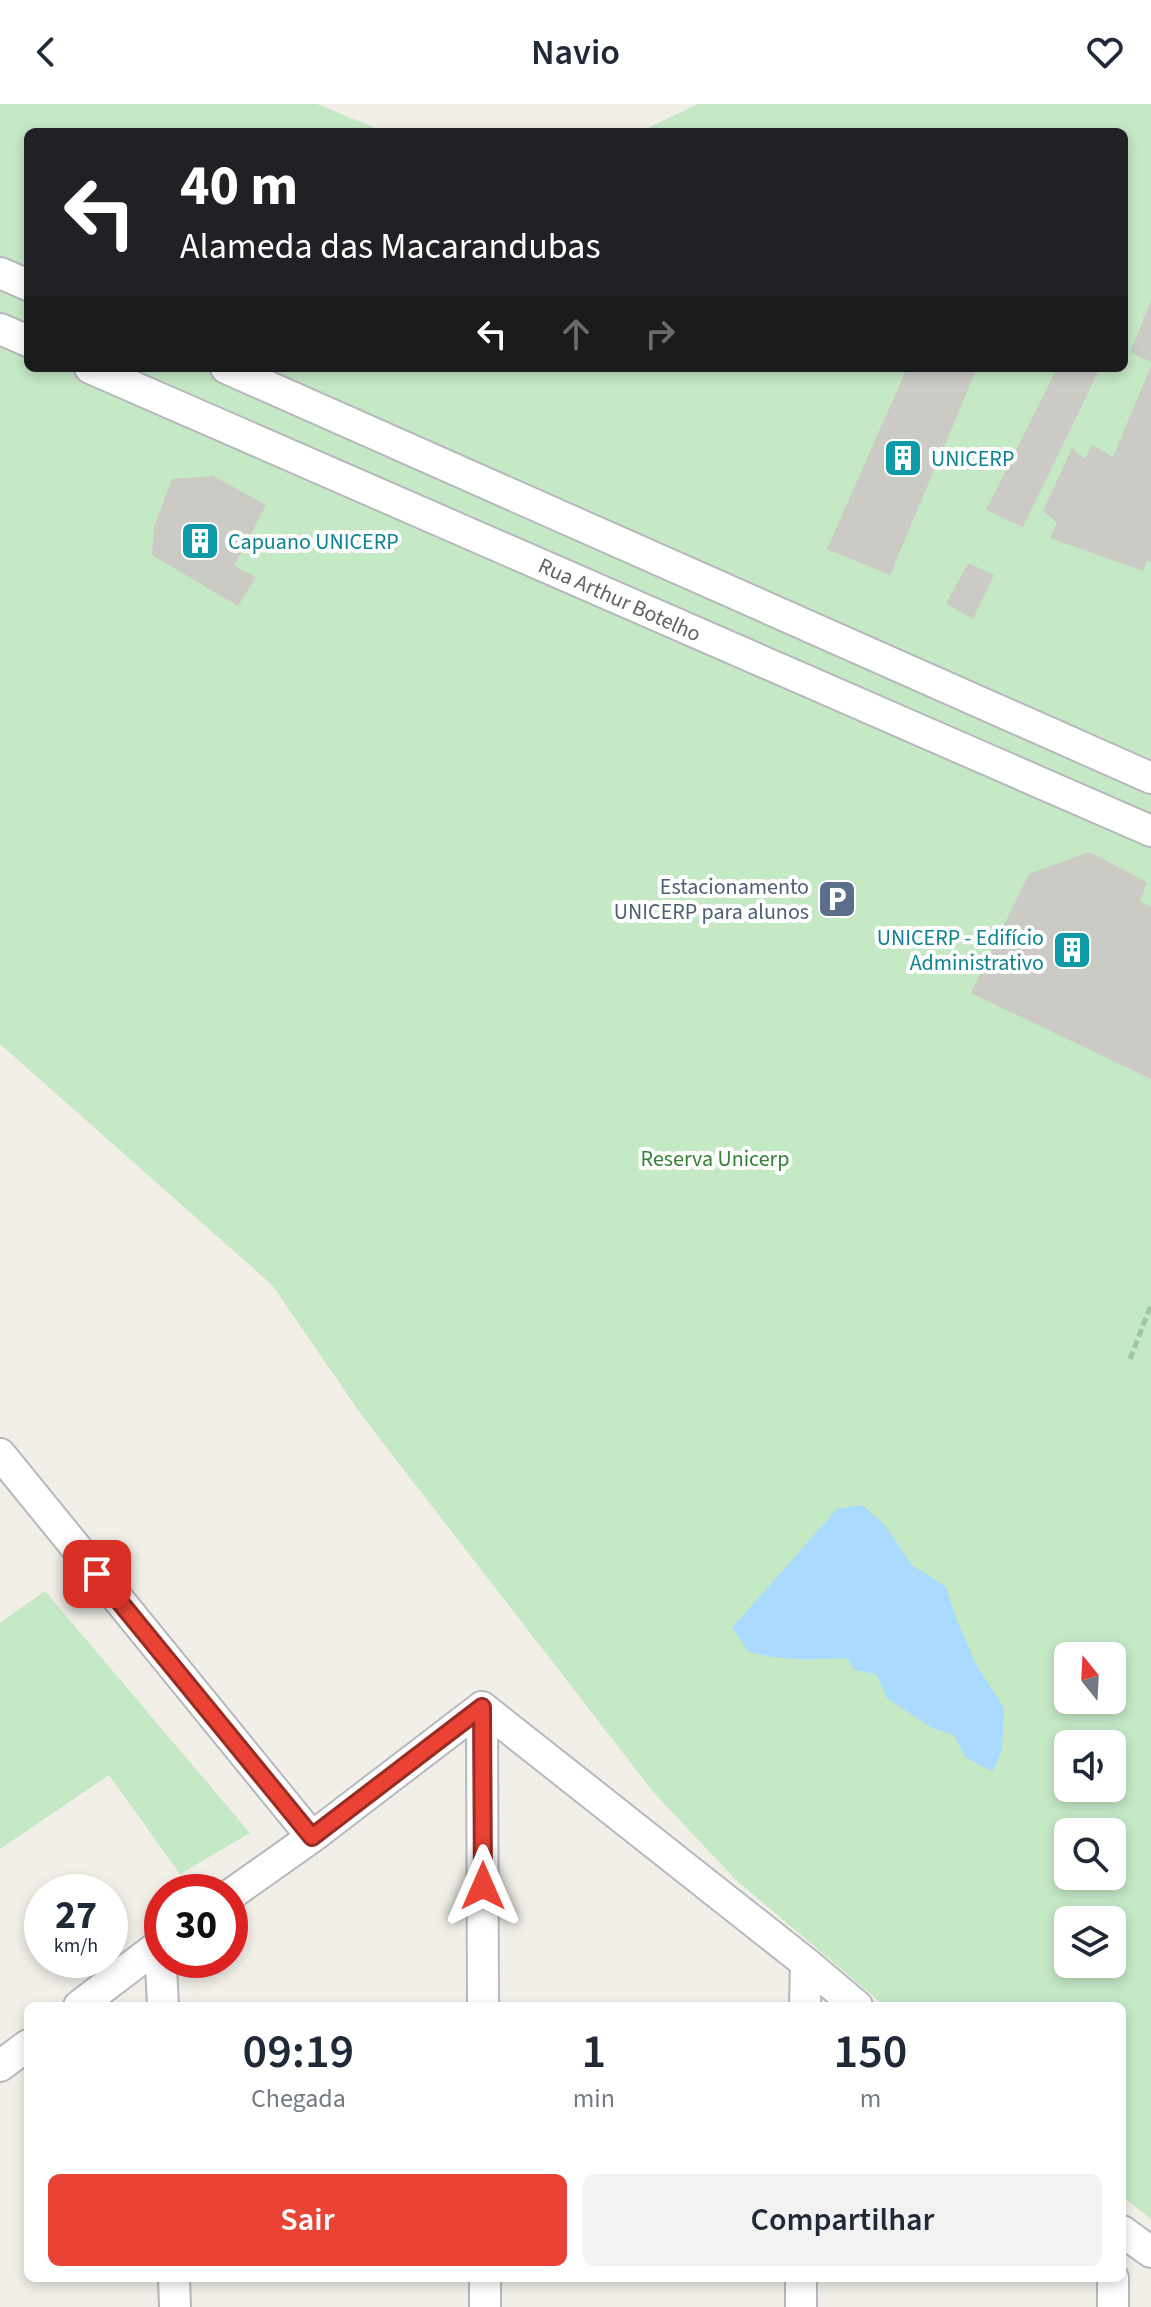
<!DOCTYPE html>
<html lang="pt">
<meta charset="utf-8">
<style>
:root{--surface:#fff;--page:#f2f2f3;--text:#1f2937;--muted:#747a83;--accent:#ea4335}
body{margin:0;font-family:"Source Sans 3",sans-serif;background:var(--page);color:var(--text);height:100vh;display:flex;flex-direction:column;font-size:30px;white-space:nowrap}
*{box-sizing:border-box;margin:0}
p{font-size:26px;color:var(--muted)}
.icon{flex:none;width:44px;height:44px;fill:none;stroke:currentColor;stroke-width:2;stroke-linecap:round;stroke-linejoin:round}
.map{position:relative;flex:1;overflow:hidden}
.side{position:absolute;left:24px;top:1898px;width:1102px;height:280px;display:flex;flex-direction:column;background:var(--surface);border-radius:12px;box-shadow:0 4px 12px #0003}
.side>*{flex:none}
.guide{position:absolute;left:24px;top:24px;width:1104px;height:244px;border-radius:12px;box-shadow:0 4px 12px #0003;background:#202124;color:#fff;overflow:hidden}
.needle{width:52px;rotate:342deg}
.tools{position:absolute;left:1054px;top:1538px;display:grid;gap:16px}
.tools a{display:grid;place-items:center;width:72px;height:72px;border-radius:12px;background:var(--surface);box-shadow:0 4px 12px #0003;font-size:40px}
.speed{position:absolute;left:24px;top:1770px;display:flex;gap:16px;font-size:40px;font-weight:700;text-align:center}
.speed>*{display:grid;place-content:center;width:104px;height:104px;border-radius:50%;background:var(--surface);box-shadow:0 4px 12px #0003;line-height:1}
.speed small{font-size:20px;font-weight:400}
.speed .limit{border:12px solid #d22;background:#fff;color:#111}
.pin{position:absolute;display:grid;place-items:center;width:68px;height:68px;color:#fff;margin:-34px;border-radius:16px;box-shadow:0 4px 12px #0006}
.me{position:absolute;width:88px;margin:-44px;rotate:0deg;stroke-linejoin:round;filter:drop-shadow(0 0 6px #0008)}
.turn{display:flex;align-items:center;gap:28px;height:168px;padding:0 24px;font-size:36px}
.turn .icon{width:104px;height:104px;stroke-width:2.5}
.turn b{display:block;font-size:56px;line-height:68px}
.lanes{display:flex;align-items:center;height:76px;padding:0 24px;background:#0003;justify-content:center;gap:40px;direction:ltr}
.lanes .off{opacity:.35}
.eta{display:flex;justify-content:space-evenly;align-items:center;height:136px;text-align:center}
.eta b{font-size:48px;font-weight:600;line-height:56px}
.primary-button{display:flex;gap:16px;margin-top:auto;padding:16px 24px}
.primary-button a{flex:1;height:92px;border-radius:12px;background:var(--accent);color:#fff;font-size:32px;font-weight:600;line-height:92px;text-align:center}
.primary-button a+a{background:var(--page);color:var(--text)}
header{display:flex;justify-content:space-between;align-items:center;height:104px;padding:0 24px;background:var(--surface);font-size:36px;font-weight:600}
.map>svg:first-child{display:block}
</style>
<header><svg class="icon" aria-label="back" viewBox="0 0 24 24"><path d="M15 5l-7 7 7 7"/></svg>Navio<svg class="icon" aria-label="heart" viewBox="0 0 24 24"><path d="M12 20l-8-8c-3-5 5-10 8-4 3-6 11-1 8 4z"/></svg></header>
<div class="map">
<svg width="1151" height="2203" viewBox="0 0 1151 2203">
<rect width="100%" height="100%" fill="#f1efe8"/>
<path fill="#c5e8c5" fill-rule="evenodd" d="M 0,0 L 317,0 L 385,28 L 28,28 L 28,264 L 1124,264 L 1124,28 L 639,28 L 698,0 L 1151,0 L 1151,2115 L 1122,2092 L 1122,1902 L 885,1902 L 736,1776 L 654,1689 L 363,1313 L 272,1181 L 0,940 ZM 1068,1552 L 1112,1552 L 1112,1596 L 1068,1596 ZM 1068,1640 L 1112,1640 L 1112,1684 L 1068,1684 ZM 1068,1728 L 1112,1728 L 1112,1772 L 1068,1772 ZM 1068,1816 L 1112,1816 L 1112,1860 L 1068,1860 Z
M 45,1487 L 250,1729 L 180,1770 L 109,1671 L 0,1745 L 0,1519 Z"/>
<path fill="#aadaff" d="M 862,1401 L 884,1420 L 912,1461 L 946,1483 L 956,1514 L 976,1560 L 1004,1604 L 1002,1646 L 993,1668 L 965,1653 L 954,1631 L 932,1624 L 887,1594 L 876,1570 L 854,1566 L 847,1554 C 811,1556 784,1557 749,1548 L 732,1524 L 837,1405 Z"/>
<path fill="#cccac5" d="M 1151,197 L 1151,258 L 1130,248 Z
M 1151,262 L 1151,458 L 1147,457 L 1143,467 L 1050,434 L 1057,419 L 1043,407 L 1072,344 L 1085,355 L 1092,341 L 1113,353 Z
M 907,264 L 977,264 L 890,471 L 827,445 Z
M 1057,264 L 1100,264 L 1023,423 L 986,406 Z
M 213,372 L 266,401 L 234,462 L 256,473 L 238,502 L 152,451 L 154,423 L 172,375 Z
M 968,459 L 994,471 L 973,515 L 946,500 Z
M 1089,748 L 1147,778 L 1140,797 L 1151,803 L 1151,975 L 971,889 L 1029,770 Z"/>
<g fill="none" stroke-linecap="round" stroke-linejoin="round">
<g stroke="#b5b8bc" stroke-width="34">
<path id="minor" d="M 0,169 L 28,181
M 0,225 L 28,237
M 90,264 L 1151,727
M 226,264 L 1151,674
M 0,1350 L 312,1733
M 482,1603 L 806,1859 L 857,1902
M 482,1603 L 483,1902
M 230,1791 L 312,1733 L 482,1603
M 160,1840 L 163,1902
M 79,1902 L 162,1839
M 805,1902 L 806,1859
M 0,1962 L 28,1941
M 1122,2127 L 1151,2148
M 174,2174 L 175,2203
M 485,2174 L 485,2203
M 1113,2174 L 1113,2203
M 801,2203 L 801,2174"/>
</g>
<path stroke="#9cc7a9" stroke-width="5" stroke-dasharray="8 4" stroke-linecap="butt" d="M 1130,1255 L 1151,1201"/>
<use href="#minor" stroke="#fff" stroke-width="30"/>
</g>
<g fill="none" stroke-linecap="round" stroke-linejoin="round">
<g stroke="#982c22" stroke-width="20">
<path id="route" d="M 97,1470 L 312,1733 L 482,1603 L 483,1782"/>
</g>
<use href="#route" stroke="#ea4335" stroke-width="14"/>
</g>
<defs>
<g id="building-square" transform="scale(2)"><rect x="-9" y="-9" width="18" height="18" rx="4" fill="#0f9aa8" stroke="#fff"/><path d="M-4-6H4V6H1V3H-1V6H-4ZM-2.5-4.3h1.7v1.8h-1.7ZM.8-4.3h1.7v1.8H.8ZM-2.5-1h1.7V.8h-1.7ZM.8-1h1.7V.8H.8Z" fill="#fff"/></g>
<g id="parking-square" transform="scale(2)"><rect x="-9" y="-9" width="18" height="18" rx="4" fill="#5c6f8a" stroke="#fff"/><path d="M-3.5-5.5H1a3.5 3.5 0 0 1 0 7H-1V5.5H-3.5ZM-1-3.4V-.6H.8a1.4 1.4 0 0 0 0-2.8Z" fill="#fff"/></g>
</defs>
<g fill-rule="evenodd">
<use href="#building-square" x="903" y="354"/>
<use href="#building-square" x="200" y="437"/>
<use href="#parking-square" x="837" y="795"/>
<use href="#building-square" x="1072" y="846"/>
</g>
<g text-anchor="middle" stroke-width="8" stroke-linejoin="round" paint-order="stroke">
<g font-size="22" fill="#0d838f" stroke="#fff" text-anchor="start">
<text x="931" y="362">UNICERP</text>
<text x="228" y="445">Capuano UNICERP</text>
<text x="1044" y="841" text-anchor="end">UNICERP - Edifício<tspan x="1044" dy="25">Administrativo</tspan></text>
</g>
<g font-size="22" fill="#5f6368" stroke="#fff">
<text transform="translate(620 495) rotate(24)" y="8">Rua Arthur Botelho</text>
</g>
<g font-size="22" fill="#4e5e75" stroke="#fff" text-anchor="end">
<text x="809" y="790">Estacionamento<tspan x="809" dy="25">UNICERP para alunos</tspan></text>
</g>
<g font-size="22" fill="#348238" stroke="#fff">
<text x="715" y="1062">Reserva Unicerp</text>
</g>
</g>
</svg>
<div class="tools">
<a><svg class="needle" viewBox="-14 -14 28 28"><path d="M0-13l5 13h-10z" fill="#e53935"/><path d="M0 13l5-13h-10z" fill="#747a83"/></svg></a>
<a><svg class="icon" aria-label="sound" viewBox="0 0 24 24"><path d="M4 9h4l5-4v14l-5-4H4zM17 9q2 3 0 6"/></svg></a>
<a><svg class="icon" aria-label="search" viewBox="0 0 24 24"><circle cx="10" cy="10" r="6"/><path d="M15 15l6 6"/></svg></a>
<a><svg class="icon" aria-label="layers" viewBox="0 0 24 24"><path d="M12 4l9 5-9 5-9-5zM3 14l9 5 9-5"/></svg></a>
</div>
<div class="speed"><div>27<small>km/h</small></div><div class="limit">30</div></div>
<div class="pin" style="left:97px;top:1470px;background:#d93025"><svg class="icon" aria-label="arrive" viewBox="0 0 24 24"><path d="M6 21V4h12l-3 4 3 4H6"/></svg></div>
<svg class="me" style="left:483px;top:1782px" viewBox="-20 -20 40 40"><path d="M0-17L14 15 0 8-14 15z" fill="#ea4335" stroke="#fff" stroke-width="4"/></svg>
<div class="guide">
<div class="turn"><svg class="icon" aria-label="left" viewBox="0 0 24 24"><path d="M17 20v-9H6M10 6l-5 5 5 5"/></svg><div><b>40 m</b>Alameda das Macarandubas</div></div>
<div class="lanes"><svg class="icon" aria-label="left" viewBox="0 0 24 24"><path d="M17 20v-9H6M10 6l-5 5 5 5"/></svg><svg class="icon off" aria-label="ahead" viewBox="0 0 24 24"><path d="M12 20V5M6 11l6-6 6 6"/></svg><svg class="icon off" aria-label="right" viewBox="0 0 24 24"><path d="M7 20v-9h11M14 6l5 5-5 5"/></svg></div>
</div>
<section class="side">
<div class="eta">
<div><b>09:19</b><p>Chegada</p></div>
<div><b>1</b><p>min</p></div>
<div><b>150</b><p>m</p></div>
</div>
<div class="primary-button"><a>Sair</a><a>Compartilhar</a></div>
</section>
</div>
